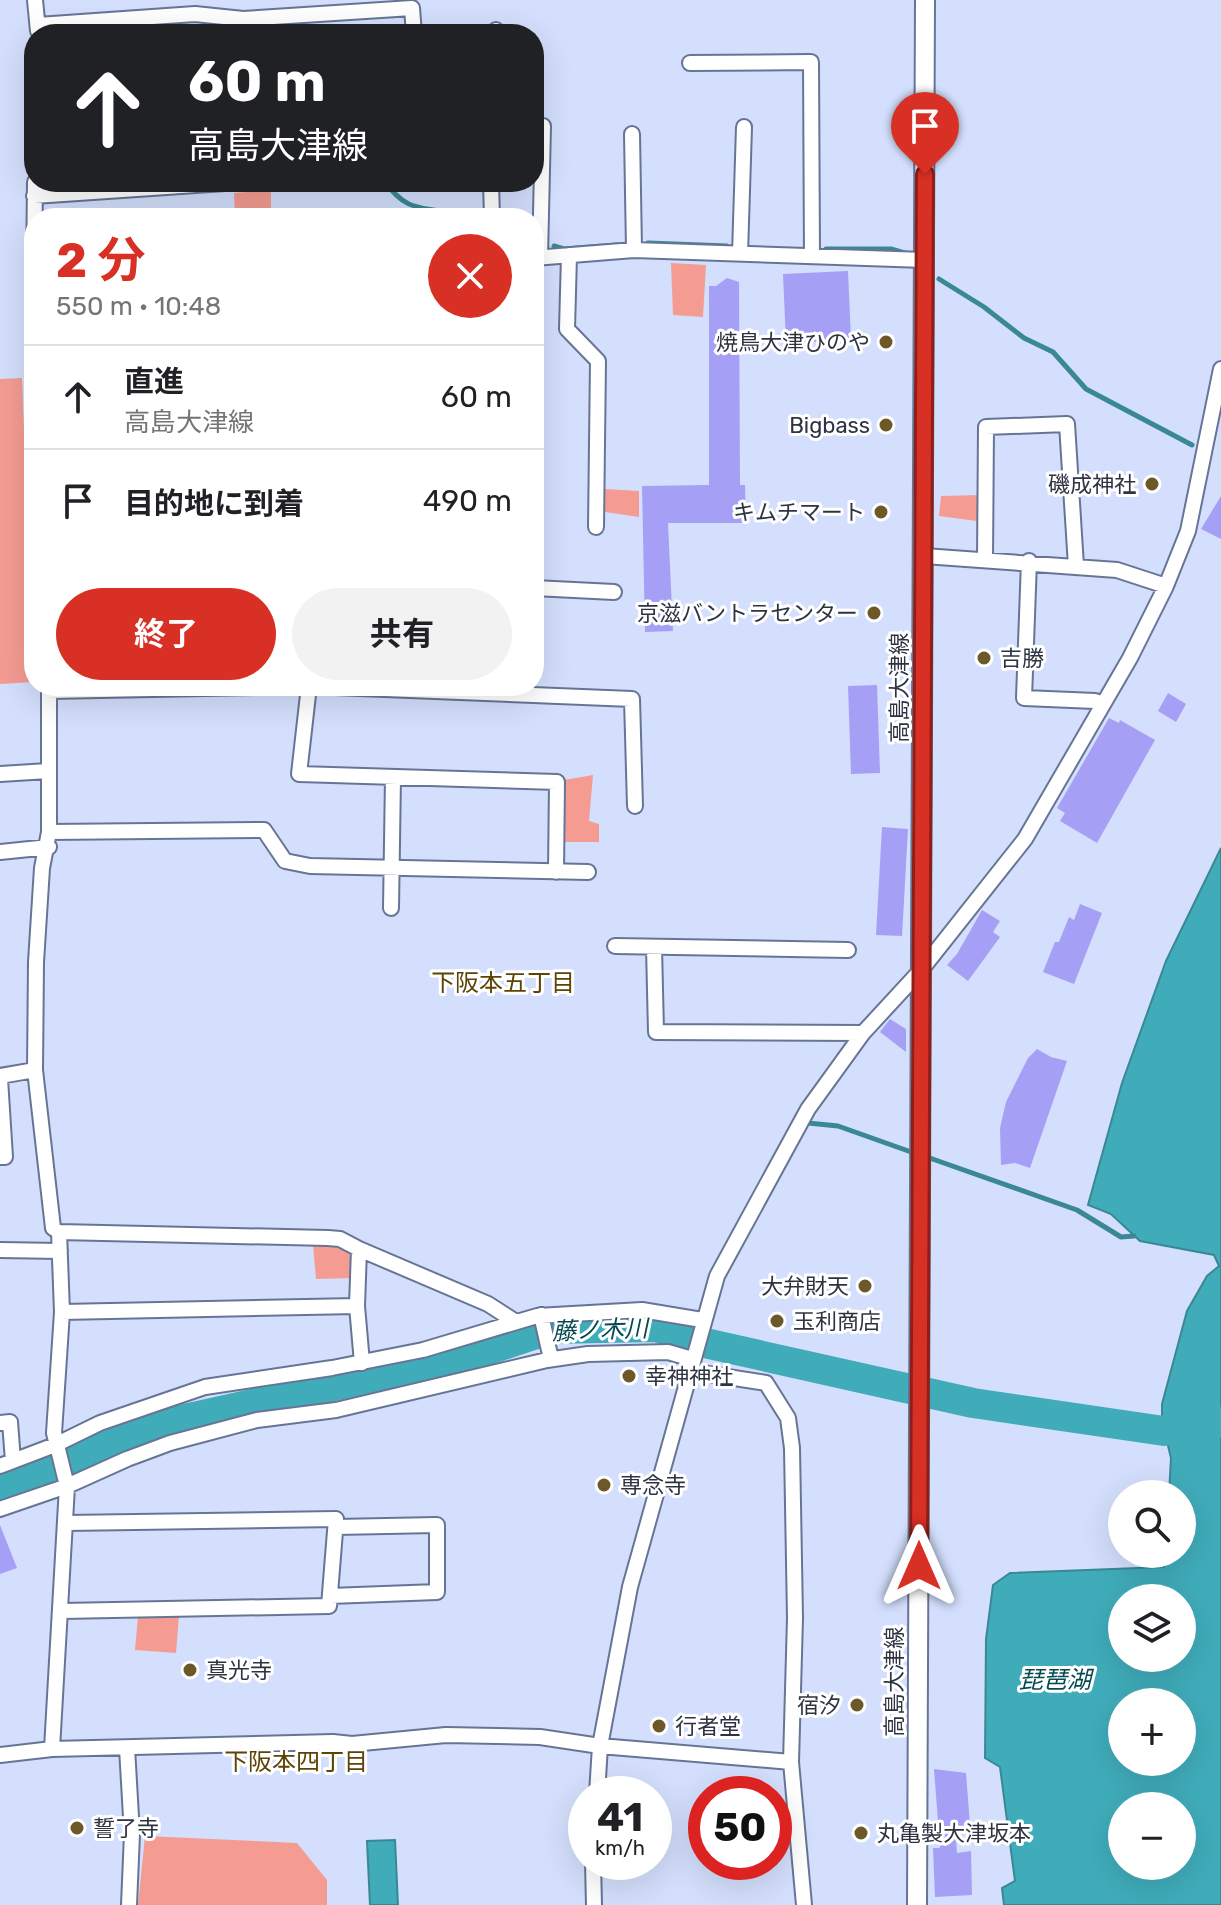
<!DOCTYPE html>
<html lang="ja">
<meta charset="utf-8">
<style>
:root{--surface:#fff;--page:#f2f2f2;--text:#202124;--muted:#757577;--line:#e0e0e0;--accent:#d93025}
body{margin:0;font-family:Rubik,"Noto Sans JP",sans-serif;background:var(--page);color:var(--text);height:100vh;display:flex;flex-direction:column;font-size:30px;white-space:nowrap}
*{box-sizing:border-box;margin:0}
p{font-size:26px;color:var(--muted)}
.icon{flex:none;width:44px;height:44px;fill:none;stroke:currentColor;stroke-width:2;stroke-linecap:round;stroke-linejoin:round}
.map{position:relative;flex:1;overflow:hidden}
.panel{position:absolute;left:24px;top:208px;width:520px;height:488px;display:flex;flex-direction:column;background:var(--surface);border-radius:32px;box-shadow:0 8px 32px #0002}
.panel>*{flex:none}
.top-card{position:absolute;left:24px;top:24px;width:520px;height:168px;border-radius:32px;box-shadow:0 8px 32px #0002;background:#202124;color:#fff;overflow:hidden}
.tools{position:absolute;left:1108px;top:1480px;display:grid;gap:16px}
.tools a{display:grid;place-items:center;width:88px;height:88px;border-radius:50%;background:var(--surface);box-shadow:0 8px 32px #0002;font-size:40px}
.speed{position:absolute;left:568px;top:1776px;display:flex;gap:16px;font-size:40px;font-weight:700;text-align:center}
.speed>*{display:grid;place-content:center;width:104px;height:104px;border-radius:50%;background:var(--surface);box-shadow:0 8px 32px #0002;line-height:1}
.speed small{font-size:20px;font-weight:400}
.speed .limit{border:12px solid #d22;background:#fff;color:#111}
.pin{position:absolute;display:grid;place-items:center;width:68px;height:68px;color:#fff;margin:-82px -34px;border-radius:50% 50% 50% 0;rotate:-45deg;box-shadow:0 0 8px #0007}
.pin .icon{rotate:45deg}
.me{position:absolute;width:88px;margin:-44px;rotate:0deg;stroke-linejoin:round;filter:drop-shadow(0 0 6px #0008)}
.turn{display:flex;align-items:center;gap:28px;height:168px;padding:0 32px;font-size:36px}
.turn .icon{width:104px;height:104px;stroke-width:2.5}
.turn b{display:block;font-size:56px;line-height:68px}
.round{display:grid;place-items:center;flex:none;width:84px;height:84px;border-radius:42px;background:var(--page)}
.summary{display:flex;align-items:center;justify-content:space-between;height:136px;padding:0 32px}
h1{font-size:48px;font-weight:700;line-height:60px;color:var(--accent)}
.action{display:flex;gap:16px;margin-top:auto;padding:16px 32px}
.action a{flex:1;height:92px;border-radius:48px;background:var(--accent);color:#fff;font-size:32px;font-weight:700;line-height:92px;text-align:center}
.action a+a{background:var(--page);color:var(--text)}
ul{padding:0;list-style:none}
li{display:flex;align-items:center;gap:24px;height:104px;padding:0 32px;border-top:2px solid var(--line)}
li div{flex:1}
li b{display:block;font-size:30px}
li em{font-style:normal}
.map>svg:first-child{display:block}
</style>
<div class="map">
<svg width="1221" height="1905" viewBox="0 0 1221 1905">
<rect width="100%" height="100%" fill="#d3dffc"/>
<path fill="#f49c92" d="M 271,190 L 271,218 L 235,218 L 234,193 Z
M 671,263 L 706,265 L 703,317 L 673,315 Z
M 22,378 L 34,682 L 0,684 L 0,379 Z
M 605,489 L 639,491 L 639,517 L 605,512 Z
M 981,495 L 977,521 L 939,516 L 941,496 Z
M 593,775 L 589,821 L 599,824 L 599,842 L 563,842 L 564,780 Z
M 313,1245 L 338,1245 L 355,1252 L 354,1278 L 316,1279 Z
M 179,1615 L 176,1653 L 135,1650 L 138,1617 Z
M 145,1836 L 297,1843 L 327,1880 L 327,1905 L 138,1905 Z"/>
<path fill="#40acba" stroke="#3a8896" stroke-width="2" fill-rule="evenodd" d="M 1221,848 L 1221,1905 L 1004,1905 L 1002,1888 L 1015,1881 L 1000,1767 L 985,1758 L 986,1639 L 993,1585 L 1010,1573 L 1164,1567 L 1166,1554 L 1182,1554 L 1182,1494 L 1169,1494 L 1171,1458 L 1162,1421 L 1162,1404 L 1187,1311 L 1207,1276 L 1219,1266 L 1214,1255 L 1140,1241 L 1111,1214 L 1088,1205 L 1122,1083 L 1166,961 ZM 1122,1598 L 1182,1598 L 1182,1658 L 1122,1658 ZM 1122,1702 L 1182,1702 L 1182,1762 L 1122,1762 ZM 1122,1806 L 1182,1806 L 1182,1866 L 1122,1866 Z
M 395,1840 L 398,1905 L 370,1905 L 367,1841 Z"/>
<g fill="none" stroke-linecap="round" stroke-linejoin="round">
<path stroke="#3a8896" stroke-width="5" d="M 385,182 C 412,219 428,202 461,218
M 648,243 L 727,246
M 554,246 L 564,249 L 617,245
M 826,249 L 891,249 L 908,254
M 939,279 L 984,307 L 1024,338 L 1053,352 L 1086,389 L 1192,445
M 808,1123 L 838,1126 L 914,1153
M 924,1156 L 1077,1210 L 1121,1237 L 1134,1236"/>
<path stroke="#40acba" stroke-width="30" d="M 0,1489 L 158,1425 L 473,1355 L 551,1329 L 656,1327 L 705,1343 L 973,1403 L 1164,1431 L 1221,1422"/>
</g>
<path fill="#a69ff6" d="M 848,271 L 851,340 L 786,343 L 783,274 Z
M 727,278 L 739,282 L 740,485 L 745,485 L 746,523 L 668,523 L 673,631 L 645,632 L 642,486 L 709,485 L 709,286 L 716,286 Z
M 1221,496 L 1221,539 L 1201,529 Z
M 877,685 L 880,773 L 851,774 L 848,686 Z
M 1168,693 L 1186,704 L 1176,722 L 1158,711 Z
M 1109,718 L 1119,723 L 1120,720 L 1155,740 L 1097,843 L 1060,821 L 1065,813 L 1057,808 Z
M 882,827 L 908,829 L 902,936 L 876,935 Z
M 1080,904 L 1102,913 L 1074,984 L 1043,972 L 1055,942 L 1059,942 L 1069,917 L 1074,920 Z
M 982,910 L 1000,921 L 993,932 L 1000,937 L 968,981 L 947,965 L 957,954 Z
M 890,1019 L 906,1029 L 906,1052 L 880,1032 Z
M 1037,1049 L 1051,1057 L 1067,1061 L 1030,1168 L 1015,1163 L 1001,1165 L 1000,1128 L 1006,1102 L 1028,1058 Z
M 0,1525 L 17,1568 L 0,1574 Z
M 934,1769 L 966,1773 L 970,1825 L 955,1826 L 957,1853 L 971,1851 L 972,1895 L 935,1897 L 933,1848 L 940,1848 Z"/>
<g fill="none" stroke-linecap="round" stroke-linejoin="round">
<g stroke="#677595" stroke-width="18">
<path id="minor" d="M 35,0 L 38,31
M 38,25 L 195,14 L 243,19 L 412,8 L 414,34
M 496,30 L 496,34
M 690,63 L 811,62 L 812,256
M 632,134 L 634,250
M 491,182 L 492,218
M 34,196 L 240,182
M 740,254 L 744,127
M 569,255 L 567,329 L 598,361 L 596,527
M 540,257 L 543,126
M 534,258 L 634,250 L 925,260
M 34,270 L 35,182
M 924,556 L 1117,570 L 1166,586
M 985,560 L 986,427 L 1067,424 L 1076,566
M 1029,561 L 1024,698 L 1095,701 L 1103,704
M 534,588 L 614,592
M 49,686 L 49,832 L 42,868 L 36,962 L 35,1070 L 53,1228 L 59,1232 L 328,1238 L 340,1239 L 359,1249
M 309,686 L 299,774 L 557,782 L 556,872
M 49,691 L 309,686 L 632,699 L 635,806
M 0,774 L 48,771
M 49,832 L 264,830 L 285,861 L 310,866 L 588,872
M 0,852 L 49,847
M 391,908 L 393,777
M 615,946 L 848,950
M 654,947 L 656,1032 L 863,1033
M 0,1076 L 35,1070
M 0,1079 L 5,1157 L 0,1157
M 0,1250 L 60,1251
M 357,1306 L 359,1249 L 488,1304 L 516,1322
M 62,1312 L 357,1306 L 362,1363
M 541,1315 L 551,1359
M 689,1371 L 766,1383 L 788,1418 L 792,1448 L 795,1618 L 791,1762 L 804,1905
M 0,1423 L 10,1422 L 13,1461
M 0,1466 L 55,1445 L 100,1423 L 205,1387 L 332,1368 L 423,1350 L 537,1316 L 642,1310 L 702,1320
M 0,1509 L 67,1486 L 127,1459 L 170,1443 L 257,1420 L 336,1410 L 547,1360 L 588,1354 L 668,1352 L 692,1359
M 330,1596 L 437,1592 L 437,1525 L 336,1527
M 62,1611 L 329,1606 L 336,1519 L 66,1523
M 127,1748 L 132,1834 L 129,1905
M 52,1749 L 67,1486 L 54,1433 L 62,1312 L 59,1232
M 0,1755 L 52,1749 L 333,1742 L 352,1744 L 446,1735 L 540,1737 L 600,1746 L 791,1762
M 597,1794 L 600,1746 L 630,1587 L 717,1276 L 808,1109 L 863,1033 L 922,969 L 1025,839 L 1130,658 L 1166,586 L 1188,531 L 1221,369
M 593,1862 L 594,1905"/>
</g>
<g stroke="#677595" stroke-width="22">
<path id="secondary" d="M 917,1905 L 925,0"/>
</g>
<use href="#minor" stroke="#fff" stroke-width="14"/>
<use href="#secondary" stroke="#fff" stroke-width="18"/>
</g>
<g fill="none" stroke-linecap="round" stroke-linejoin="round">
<g stroke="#8d1f18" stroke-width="20">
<path id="route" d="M 919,1566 L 925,174"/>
</g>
<use href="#route" stroke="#d93025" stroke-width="14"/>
</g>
<g fill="#6d5927" stroke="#fff" stroke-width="3">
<circle cx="886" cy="342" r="8"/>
<circle cx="886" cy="425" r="8"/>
<circle cx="1152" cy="484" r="8"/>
<circle cx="881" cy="512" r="8"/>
<circle cx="874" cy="613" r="8"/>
<circle cx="984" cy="658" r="8"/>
<circle cx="865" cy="1286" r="8"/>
<circle cx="777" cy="1321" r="8"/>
<circle cx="629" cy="1376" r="8"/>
<circle cx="604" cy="1485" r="8"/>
<circle cx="190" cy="1670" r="8"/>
<circle cx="857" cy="1705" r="8"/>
<circle cx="659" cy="1726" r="8"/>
<circle cx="77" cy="1828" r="8"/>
<circle cx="861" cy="1833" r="8"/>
</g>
<g text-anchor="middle" stroke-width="6" stroke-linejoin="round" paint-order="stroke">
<g font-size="22" fill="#2d3341" stroke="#fff" text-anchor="start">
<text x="870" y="350" text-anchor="end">焼鳥大津ひのや</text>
<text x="870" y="433" text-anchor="end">Bigbass</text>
<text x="1136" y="492" text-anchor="end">磯成神社</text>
<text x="865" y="520" text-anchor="end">キムチマート</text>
<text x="858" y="621" text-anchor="end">京滋バントラセンター</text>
<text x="1000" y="666">吉勝</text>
<text x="849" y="1294" text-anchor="end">大弁財天</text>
<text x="793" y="1329">玉利商店</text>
<text x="645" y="1384">幸神神社</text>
<text x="620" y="1493">専念寺</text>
<text x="206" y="1678">真光寺</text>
<text x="841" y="1713" text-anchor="end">宿汐</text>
<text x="675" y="1734">行者堂</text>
<text x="93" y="1836">誓了寺</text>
<text x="877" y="1841">丸亀製大津坂本</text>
</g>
<g font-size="22" fill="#2d3341" stroke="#fff">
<text transform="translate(899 688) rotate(-90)" y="8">高島大津線</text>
<text transform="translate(894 1682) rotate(-90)" y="8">高島大津線</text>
</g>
<g font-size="24" fill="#5b4404" stroke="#fff">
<text x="503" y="991">下阪本五丁目</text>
<text x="296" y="1770">下阪本四丁目</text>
</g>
<g font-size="24" font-style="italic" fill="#064950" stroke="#fff">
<text transform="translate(600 1330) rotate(-2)" y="8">藤ノ木川</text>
<text x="1055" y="1688">琵琶湖</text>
</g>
</g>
</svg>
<div class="tools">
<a><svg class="icon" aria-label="search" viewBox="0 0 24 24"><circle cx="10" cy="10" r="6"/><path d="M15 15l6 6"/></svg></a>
<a><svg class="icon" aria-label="layers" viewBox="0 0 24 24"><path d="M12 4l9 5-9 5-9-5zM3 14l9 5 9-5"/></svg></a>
<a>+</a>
<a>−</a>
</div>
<div class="speed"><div>41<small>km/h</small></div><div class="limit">50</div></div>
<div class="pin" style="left:925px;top:174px;background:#d93025"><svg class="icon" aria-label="arrive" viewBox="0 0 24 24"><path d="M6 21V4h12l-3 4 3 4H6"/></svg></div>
<svg class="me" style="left:919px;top:1566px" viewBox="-20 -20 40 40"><path d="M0-17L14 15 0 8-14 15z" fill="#d93025" stroke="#fff" stroke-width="4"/></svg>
<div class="top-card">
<div class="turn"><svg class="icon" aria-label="ahead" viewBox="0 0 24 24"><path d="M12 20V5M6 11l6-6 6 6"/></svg><div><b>60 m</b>高島大津線</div></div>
</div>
<section class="panel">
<div class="summary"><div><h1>2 分</h1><p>550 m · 10:48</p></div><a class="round" style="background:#d93025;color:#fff"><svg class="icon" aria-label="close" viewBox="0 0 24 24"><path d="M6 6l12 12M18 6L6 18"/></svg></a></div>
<ul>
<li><svg class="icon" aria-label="ahead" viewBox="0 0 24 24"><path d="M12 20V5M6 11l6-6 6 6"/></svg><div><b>直進</b><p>高島大津線</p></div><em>60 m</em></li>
<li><svg class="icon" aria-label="arrive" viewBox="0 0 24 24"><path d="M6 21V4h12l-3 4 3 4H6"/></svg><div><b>目的地に到着</b></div><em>490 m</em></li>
</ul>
<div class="action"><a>終了</a><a>共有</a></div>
</section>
</div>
